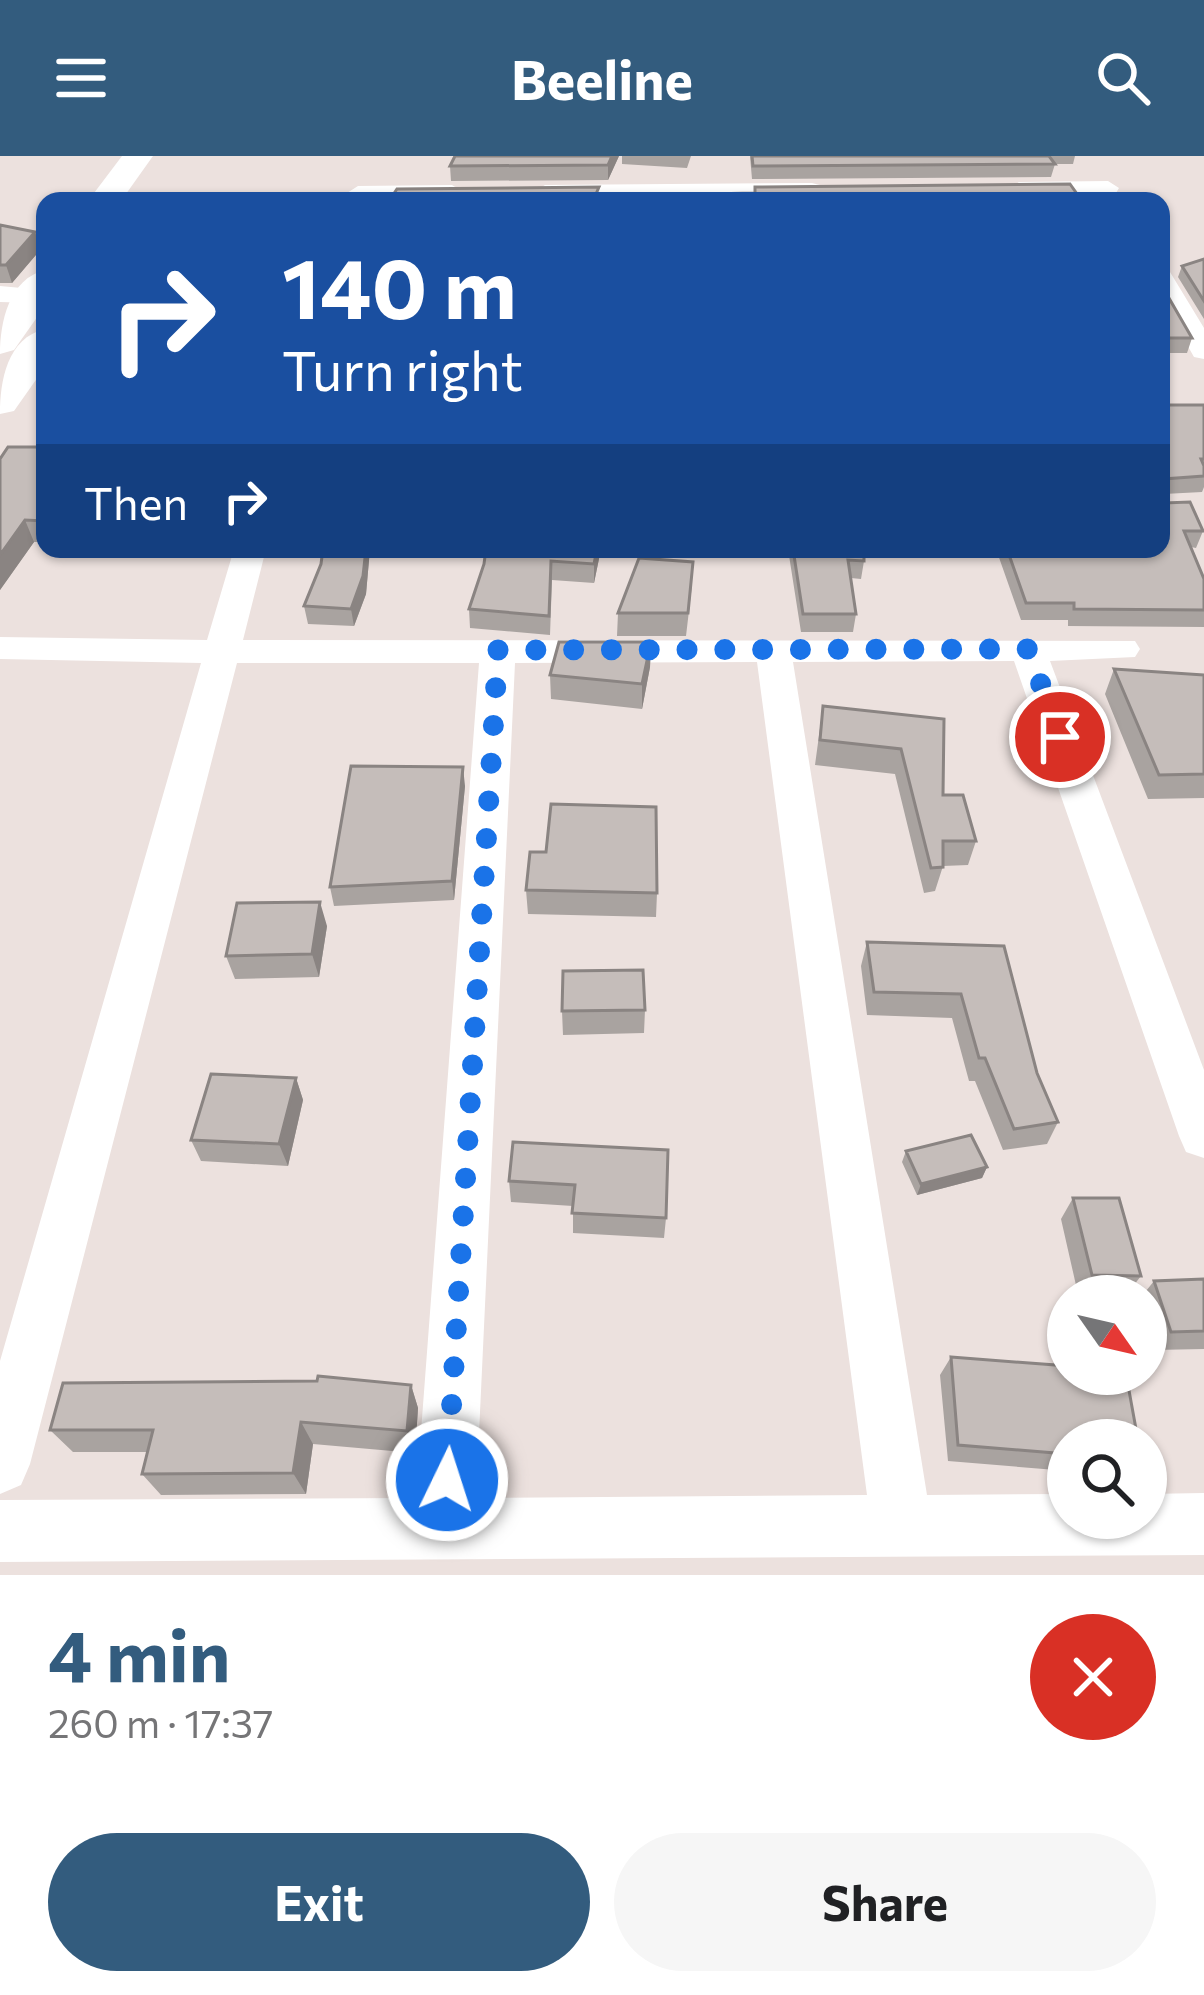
<!DOCTYPE html>
<html lang="en">
<head>
<meta charset="utf-8">
<style>
  body { margin:0; font-family:Commissioner,sans-serif; background:#f6f6f6; color:#202124; height:100vh; display:flex; flex-direction:column; font-size:45px; white-space:nowrap }
  * { box-sizing:border-box; margin:0 }
  p { font-size:39px; color:#757577 }
  .icon { flex:none; width:66px; height:66px; fill:none; stroke:currentColor; stroke-width:2; stroke-linecap:round; stroke-linejoin:round }
  .map { position:relative; height:1419px; overflow:hidden }
  .sheet { display:flex; flex-direction:column; background:#fff; flex:1 }
  .sheet>* { flex:none }
  .hud { position:absolute; left:36px; top:36px; width:1134px; height:366px; border-radius:24px; box-shadow:0 3px 9px #0004; background:#1a4fa0; color:#fff; overflow:hidden }
  .needle { width:78px; rotate:124deg }
  .controls { position:absolute; left:1047px; top:1119px; display:grid; gap:24px }
  .controls a { display:grid; place-items:center; width:120px; height:120px; border-radius:50%; background:#fff; box-shadow:0 3px 9px #0004; font-size:60px }
  .pin { position:absolute; display:grid; place-items:center; width:102px; height:102px; color:#fff; margin:-51px; border:6px solid #fff; border-radius:50%; box-shadow:0 3px 12px #0007 }
  .me { position:absolute; width:132px; margin:-66px; rotate:4deg; stroke-linejoin:round; filter:drop-shadow(0 0 9px #0008) }
  .turn { display:flex; align-items:center; gap:42px; height:252px; padding:0 48px; font-size:54px }
  .turn .icon { width:156px; height:156px; stroke-width:2.5 }
  .turn b { display:block; font-size:84px; line-height:102px }
  .then { display:flex; align-items:center; height:114px; padding:0 48px; background:#0003; gap:24px; font-size:45px }
  .round { display:grid; place-items:center; flex:none; width:126px; height:126px; border-radius:63px; background:#f6f6f6 }
  .summary { display:flex; align-items:center; justify-content:space-between; height:204px; padding:0 48px }
  h1 { font-size:72px; font-weight:700; line-height:90px; color:#335c7e }
  .cta { display:flex; gap:24px; margin-top:auto; padding:24px 48px }
  .cta a { flex:1; height:138px; border-radius:72px; background:#335c7e; color:#fff; font-size:48px; font-weight:700; line-height:138px; text-align:center }
  .cta a+a { background:#f6f6f6; color:#202124 }
  header { display:flex; justify-content:space-between; align-items:center; height:156px; padding:0 48px; background:#335c7e; color:#fff; font-size:54px; font-weight:700 }
  .map>svg:first-child { display:block }
  .lines { fill:none; stroke-linecap:round; stroke-linejoin:round }
  .minor { fill:#fff; fill-rule:evenodd }
  .secondary { fill:#fff; fill-rule:evenodd }
  .wall { fill:#a9a3a0 }
  .shaded-wall { fill:#8a8482 }
  .building { fill:#c5bdba; stroke:#8a8482; stroke-width:3 }
  .route { stroke:#1a73e8; stroke-width:21; stroke-dasharray:0 37.8 }
</style>
</head>
<body>
<header><svg class="icon" aria-label="menu" viewBox="0 0 24 24"><path d="M4 6h16M4 12h16M4 18h16"/></svg>Beeline<svg class="icon" aria-label="search" viewBox="0 0 24 24"><circle cx="10" cy="10" r="6"/><path d="M15 15l6 6"/></svg></header>
<div class="map">
<svg width="1204" height="1419" viewBox="0 0 1204 1419">
  <rect width="100%" height="100%" fill="#ece1de"/>
  <g class="lines">
    <path class="minor" d="M1108 25 1119 32 1116 37 1019 40 1008 33 1019 26Z
      M812 27 820 29V39L545 43 534 36 545 29Z
      M452 29 463 36 460 41 358 44 347 37 358 30Z
      M1161 113 1170 116 1204 172V203L1194 201 1161 143Z
      M0 130 43 134 45 142 34 147 0 146Z
      M234 393H266L243 484 1135 485 1140 493 1135 501 1050 505 1204 914V1002L1186 996 1179 980 1014 505 793 506 927 1339 1068 1338V1362H1146V1338L1204 1337V1399L0 1406V1344L416 1342 479 507H237L30 1308 21 1329 0 1338V1205L201 507 0 503V481L207 484ZM757 506 867 1339 476 1342 515 507Z"/>
    <path class="secondary" d="M122 0H153L121 45H88Z
      M45 114V150L14 194 0 198C0 166 9 123 45 114Z
      M45 173V211L14 255 0 258C0 225 7 182 45 173Z"/>
  </g>
  <path class="wall" d="M455 0H619L608 24 451 25 450 10Z
    M622 0H691L687 12 622 8Z
    M750 0H1075L1073 8H1055L1051 21 752 23Z
    M0 69 35 76 41 93 12 127H0Z
    M1204 103V163L1178 121 1182 110Z
    M1161 112 1162 130 1192 182 1187 197H1161Z
    M1161 249H1204V331L1202 336 1164 338V347L1203 375 1196 392 1191 391 1204 423V471L1068 470V464H1021L996 393H1161Z
    M45 291V386H34L0 434V303Z
    M323 393H370L366 438 354 470 308 468 304 450 321 408Z
    M601 393 594 427 552 424 550 479 470 472 469 453 484 408Z
    M788 393H864V405L861 423 851 422 856 458 853 476H801Z
    M692 429 686 480H617L618 457Z
    M651 486 650 511 642 553 551 543 550 519Z
    M1114 513 1204 519V642L1148 643 1105 538Z
    M823 550 944 563 943 639 976 685 968 709 943 710 935 735 924 737 895 618 815 609Z
    M465 630 454 744 334 750 330 731Z
    M526 734 657 737 656 761 528 758Z
    M327 770 319 821 235 823 226 800Z
    M867 786 1004 790 1037 917 1058 966 1047 988 1003 994 975 925H969L952 862 867 859 861 810Z
    M645 854 644 877 563 879 562 855Z
    M296 922 303 944 288 1010 201 1005 191 984Z
    M513 986 666 1062 664 1082 573 1077V1050L511 1046 509 1025Z
    M906 995 987 1011 982 1022 917 1039 902 1006Z
    M1073 1042 1141 1120 1126 1139 1078 1138 1061 1063Z
    M1204 1123V1193L1154 1194 1146 1168V1140H1142L1154 1125Z
    M951 1201 1068 1284V1315L948 1305 940 1219Z
    M411 1229 418 1252 415 1297 313 1288 306 1338 161 1339 142 1318 147 1296H73L50 1274Z"/>
  <path class="shaded-wall" d="M612 0H619L608 24V9Z
    M35 76 41 93 12 127 6 109Z
    M25 364 34 386 0 434V399Z
    M366 393H370L366 438 354 470 351 453Z
    M597 393H601L594 427V408Z
    M651 486 650 511 642 553V528Z
    M463 611 465 630 454 744 452 725Z
    M320 746 327 770 319 821 312 798Z
    M296 922 303 944 288 1010 279 988Z
    M987 1011 982 1022 917 1039 921 1028Z
    M411 1229 418 1252 415 1297 407 1275Z
    M301 1266 313 1288 306 1338 293 1317Z"/>
  <path class="building" d="M455 0H612L608 9 450 10Z
    M752 0H1049L1055 8 753 10Z
    M1070 28 1082 45H710L708 38 755 37V31Z
    M599 31 593 45H389L397 33Z
    M0 69 35 76 6 109H0Z
    M1204 103V145L1182 110Z
    M1161 112 1162 130 1192 182H1161Z
    M1161 249H1204V303H1201L1204 310V320L1164 323V347L1190 346 1203 375H1184L1204 423V454L1074 453V447H1026L1007 393H1161Z
    M8 291H45V365L25 364 0 399V303Z
    M323 393H366L363 420 351 453 304 450 321 408Z
    M486 393H597L594 408 551 405 549 460 469 453 484 408Z
    M793 393H864V405L848 404 856 458H803Z
    M639 402 693 406 688 457H618Z
    M559 486H651L642 528 550 519Z
    M1114 513 1204 519V618L1159 619Z
    M823 550 944 563 943 639H963L976 685H943V711L931 712 901 593 820 584Z
    M351 610 463 611 452 725 330 731Z
    M551 648 656 651 657 737 526 734 530 696H546Z
    M320 746 312 798 226 800 237 747Z
    M867 786 1004 790 1037 917 1058 966 1014 973 985 902H979L961 838 874 836Z
    M643 814 645 854 562 855 563 815Z
    M211 918 296 922 279 988 191 984Z
    M971 979 987 1011 921 1028 906 995Z
    M513 986 668 994 666 1062 572 1057 575 1029 509 1025Z
    M1073 1042H1119L1141 1120 1092 1119Z
    M1204 1123V1175L1171 1176 1154 1125Z
    M951 1201 1068 1210V1218H1126L1138 1284H1068V1298L958 1289Z
    M318 1220 411 1229 407 1275 301 1266 293 1317 142 1318 153 1274H50L63 1227 317 1225Z"/>
  <g class="lines">
    <path class="route" d="M447 1324 498 494 1028 493 1060 581"/>
  </g>
</svg>
<div class="controls">
<a><svg class="needle" viewBox="-14 -14 28 28"><path d="M0-13l5 13h-10z" fill="#e53935"/><path d="M0 13l5-13h-10z" fill="#757577"/></svg></a>
<a><svg class="icon" aria-label="search" viewBox="0 0 24 24"><circle cx="10" cy="10" r="6"/><path d="M15 15l6 6"/></svg></a>
</div>
<div class="pin" style="left:1060px;top:581px;background:#d93025"><svg class="icon" aria-label="arrive" viewBox="0 0 24 24"><path d="M6 21V4h12l-3 4 3 4H6"/></svg></div>
<svg class="me" style="left:447px;top:1324px" viewBox="-20 -20 40 40"><circle r="17" fill="#1a73e8" stroke="#fff" stroke-width="3"/><path d="M0-11L8 9 0 5-8 9z" fill="#fff"/></svg>
<div class="hud">
<div class="turn"><svg class="icon" aria-label="right" viewBox="0 0 24 24"><path d="M7 20v-9h11M14 6l5 5-5 5"/></svg><div><b>140 m</b>Turn right</div></div>
<div class="then">Then<svg class="icon" aria-label="right" viewBox="0 0 24 24"><path d="M7 20v-9h11M14 6l5 5-5 5"/></svg></div>
</div>
</div>
<section class="sheet">
<div class="summary"><div><h1>4 min</h1><p>260 m · 17:37</p></div><a class="round" style="background:#d93025;color:#fff"><svg class="icon" aria-label="close" viewBox="0 0 24 24"><path d="M6 6l12 12M18 6L6 18"/></svg></a></div>
<div class="cta"><a>Exit</a><a>Share</a></div>
</section>
</body>
</html>
